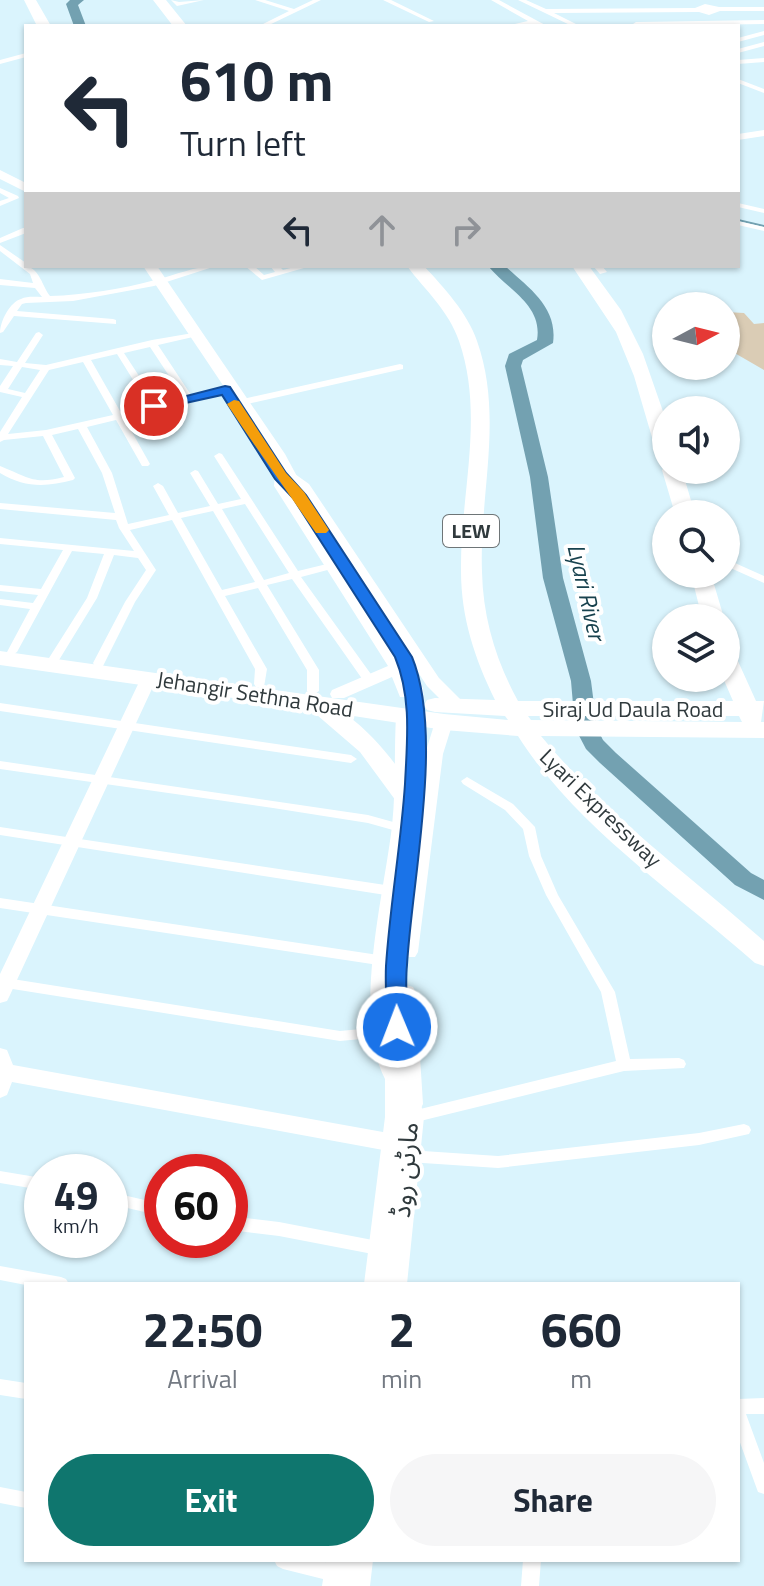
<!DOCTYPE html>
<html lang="en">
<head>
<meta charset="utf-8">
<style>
  body { margin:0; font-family:"Titillium Web","Noto Sans Arabic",sans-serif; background:#f6f6f7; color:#1f2937; height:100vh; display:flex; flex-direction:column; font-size:30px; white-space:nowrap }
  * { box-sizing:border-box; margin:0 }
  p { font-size:26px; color:#747a83 }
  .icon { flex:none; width:44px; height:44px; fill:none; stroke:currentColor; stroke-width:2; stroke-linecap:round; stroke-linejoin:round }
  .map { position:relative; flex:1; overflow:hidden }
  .side { position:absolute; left:24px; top:1282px; width:716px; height:280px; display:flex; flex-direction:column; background:#fff; border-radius:0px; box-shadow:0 2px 6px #0004 }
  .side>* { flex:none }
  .banner { position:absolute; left:24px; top:24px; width:716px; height:244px; border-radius:0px; box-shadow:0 2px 6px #0004; background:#fff; color:#1f2937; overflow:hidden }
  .needle { width:52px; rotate:83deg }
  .tools { position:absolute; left:652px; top:292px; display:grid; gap:16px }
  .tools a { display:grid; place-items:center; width:88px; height:88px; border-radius:50%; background:#fff; box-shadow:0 2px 6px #0004; font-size:40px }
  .speed { position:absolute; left:24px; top:1154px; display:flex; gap:16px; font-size:40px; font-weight:700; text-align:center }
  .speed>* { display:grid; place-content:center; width:104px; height:104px; border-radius:50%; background:#fff; box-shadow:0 2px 6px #0004; line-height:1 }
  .speed small { font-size:20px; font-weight:400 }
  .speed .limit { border:12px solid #d22; background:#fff; color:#111 }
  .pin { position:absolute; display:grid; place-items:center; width:68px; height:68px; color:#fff; margin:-34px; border:4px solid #fff; border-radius:50%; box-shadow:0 2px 8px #0007 }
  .me { position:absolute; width:88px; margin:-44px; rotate:359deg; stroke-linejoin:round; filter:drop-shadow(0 0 6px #0008) }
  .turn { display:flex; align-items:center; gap:28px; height:168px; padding:0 24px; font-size:36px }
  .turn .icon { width:104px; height:104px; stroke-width:2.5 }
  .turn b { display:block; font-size:56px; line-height:68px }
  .lanes { display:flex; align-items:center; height:76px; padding:0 24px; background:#0003; justify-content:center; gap:40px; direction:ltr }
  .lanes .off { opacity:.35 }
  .eta { display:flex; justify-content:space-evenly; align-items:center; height:136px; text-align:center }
  .eta b { font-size:48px; font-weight:700; line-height:56px }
  .cta { display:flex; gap:16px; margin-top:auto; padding:16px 24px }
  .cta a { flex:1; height:92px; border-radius:48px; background:#0f766e; color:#fff; font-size:32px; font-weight:700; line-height:92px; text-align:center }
  .cta a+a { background:#f6f6f7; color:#1f2937 }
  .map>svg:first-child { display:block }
  .green { fill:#daccb5 }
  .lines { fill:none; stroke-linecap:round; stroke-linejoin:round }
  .stream { stroke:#73a1b1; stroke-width:2 }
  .river { fill:#73a1b1; fill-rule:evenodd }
  .street { fill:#fff; fill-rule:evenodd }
  .secondary { fill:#fff; fill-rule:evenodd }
  .primary { fill:#fff; fill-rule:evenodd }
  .highway { fill:#fff; fill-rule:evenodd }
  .route { fill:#1a73e8; stroke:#114b97; stroke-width:2 }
  .slow { fill:#f59e0b }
  .labels { text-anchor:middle; stroke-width:8; stroke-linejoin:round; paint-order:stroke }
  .shield { fill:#fff; stroke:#6e7577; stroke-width:2 }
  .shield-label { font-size:20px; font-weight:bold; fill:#303a3d }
  .street-label { font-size:22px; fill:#303a3d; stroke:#fff }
  .water-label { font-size:24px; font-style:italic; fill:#18424e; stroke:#fff }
  .near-street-label { font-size:26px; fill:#303a3d; stroke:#fff }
</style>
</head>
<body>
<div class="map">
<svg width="764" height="1586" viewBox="0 0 764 1586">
  <rect width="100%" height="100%" fill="#daf4fd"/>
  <path class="green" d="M726 312 744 313 754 324 764 323V370L726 348Z"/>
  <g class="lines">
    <path class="stream" d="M738 220 764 226"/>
    <path class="river" d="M70 0H84L78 5 86 26H74L66 4Z
      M488 266H505C529 288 558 307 553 343L523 360 521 366 548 477 563 578 591 681 597 728 603 740 616 753 751 873 764 880V900L735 885 600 763 586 749 575 728 571 681 543 578 530 477 505 366 509 354 537 340C543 305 508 290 488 266Z"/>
    <path class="street" d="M171 0 179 2 204 0 177 6Z
      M255 0H265L294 9 313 0H321L267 26H259L289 11Z
      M383 0H391L434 21 429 22Z
      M491 0H499L547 26 534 24 506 26 528 21Z
      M518 0H526L546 9 695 8 705 4 719 7H764V11H720L709 15 699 12 554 13 580 26H572Z
      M764 20V24L636 26 633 24 636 22Z
      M764 31V35L738 42V38Z
      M764 42V46L738 53V49Z
      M26 53V57L0 64V60Z
      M764 58V62L738 64V60Z
      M738 79 764 89V93L738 83Z
      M0 188 18 196 19 198 0 206V201L9 198 0 193Z
      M738 203 764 209V213L738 207Z
      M738 221 764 227V231L738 225Z
      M23 228H26V233L0 243V238Z
      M0 245 26 263V266C40 269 42 286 50 296 85 295 122 289 155 280 176 275 195 266 216 266L154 286 73 301 26 303 22 304 17 311 113 319 116 320V324L14 316 3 332 0 333C0 321 10 302 21 299 27 296 35 297 42 297L35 288 0 285V279L33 283 30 274 0 251Z
      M245 266H254L264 275 275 272 270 266H279L283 270 298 266H311L262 280Z
      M593 266H602L607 272 600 274Z
      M39 332 43 335 25 363 46 365 152 340 193 333V337L158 345 191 395 225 387 230 390 225 393 123 416 150 464 148 466H142L116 420 87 427 112 473 128 524 169 515 153 486 158 483 163 486 178 513 210 506 190 473 195 470 198 471 218 504 241 499 214 456 219 453 222 454 298 571 331 563 336 566 335 568 301 577 373 677 375 680 373 683H365L292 579 267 585 319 670V691L313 695 307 691V670L258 588 225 596 267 669 264 687H256L254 684 255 669 172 520 130 530 156 570 135 602 103 666H95L93 663 125 602 146 570 138 558 114 555 97 598 59 660 55 662 49 658 87 598 104 554 72 551 17 652 12 655 8 654 7 652 30 609 0 605V599L33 603 38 595 0 591V585L41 589 63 550 0 544V538L134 551 119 528 116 520 0 509V503L115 513 102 473 78 429 52 435 75 478 73 480C46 487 25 488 0 473V466C28 477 33 485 64 477L43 436 4 440 0 442V432L22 397 0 392V386L13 366 0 365V359L17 362 36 333ZM150 347 183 397 156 402 124 353ZM117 354 148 404 120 411 91 360ZM83 362 113 415 46 430 8 434 49 370ZM22 367 40 370 25 393 8 389ZM245 504 289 573 264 580 222 509ZM213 511 255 582 222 590 181 518Z
      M400 364 403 365V369L243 405 238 402 243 399Z
      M726 559 764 576V583L726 566Z
      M0 703 351 755 357 759 351 763 0 711Z
      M0 761 368 815 404 825 406 828 400 832 368 823 273 808 0 769Z
      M467 777 513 804 535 827 541 856 558 895 615 992 630 1059 679 1058 684 1060 686 1064 684 1068 624 1071 412 1123 407 1121 405 1117 407 1113 412 1111 616 1061 601 992 546 895 529 856 523 829 505 810 463 784 461 781Z
      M0 827 392 886 396 888 398 891 396 894 392 896 0 835Z
      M0 898 385 956 390 957 392 961 390 965 385 966 0 908Z
      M0 977 340 1031 382 1027 387 1028 389 1032 387 1036 382 1037 340 1041 0 987Z
      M744 1124 749 1126 751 1130 749 1134 699 1145 498 1168 408 1162 403 1160 401 1156 403 1152 408 1150 498 1156 699 1133Z
      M0 1171 42 1178V1190L0 1183Z
      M110 1192 162 1204V1216L110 1204Z
      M230 1216 279 1222 383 1242 388 1244 391 1249 388 1254 383 1256 279 1236 230 1230Z
      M0 1266 61 1277 66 1279 69 1284 26 1285 0 1280Z
      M0 1379 26 1383V1399L0 1395Z
      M764 1398V1414H746L764 1463V1494L758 1492 738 1437V1399Z
      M0 1487 26 1492V1508L0 1503Z
      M274 1560H318L345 1568 348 1574 345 1580 339 1583 283 1569 277 1566Z
      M523 1560H541L539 1586H521Z"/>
    <path class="secondary" d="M764 130V136L738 140V134Z
      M288 469 309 484 439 678 464 703 467 707 464 711H452L427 686 299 490 288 480V486L406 668 414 693 412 697H400L392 677 344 698H332L330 694 332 690 388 666 274 486 275 473Z
      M149 673 157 678 10 995 7 1001 0 1003V974L141 678Z
      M405 710 414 716C412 753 414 790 410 827 402 904 380 983 399 1060L396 993 399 987 406 985 413 987 416 993 423 1104 420 1110 412 1113 404 1110 401 1104 400 1078 392 1082 385 1079C352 1014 384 896 392 826 396 789 394 753 396 716Z
      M444 716 453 722 443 754 418 952 415 957H401L398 952 425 754 435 722Z
      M0 1048 7 1050 13 1065 394 1134 402 1137 405 1143 402 1149 394 1152 12 1082 7 1095 0 1098Z"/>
    <path class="primary" d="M0 170 26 183V192L0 179Z
      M143 266H157L285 454 307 495 412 657 423 689 426 742 420 836 407 967 408 1080 417 1088 424 1117 407 1284H364L385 1117V967L400 836 406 742 405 689 394 657 291 495 269 454Z
      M326 1560H373L370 1586H322Z"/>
    <path class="highway" d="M24 0H36L51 26H37Z
      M153 0H166L187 26H173Z
      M407 266H424C444 288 467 312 477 341 504 417 479 494 482 572 483 618 496 661 518 701H733L723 678H726V652L734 654 737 659 756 701H764L761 722H764V738L541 736C606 815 688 874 764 941V966L755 963C675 892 576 827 518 736L444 730 347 715C376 737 397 764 416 795L412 801 404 803 396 801 360 752 310 709 0 665V651L444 714 508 720 505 716 435 712 427 710 424 705 427 700 435 698 495 700C475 659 461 618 461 571 460 494 485 416 459 341 449 311 425 290 407 266ZM528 716H739L742 722 531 720Z
      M572 266H589L621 310 643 354 666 420V457L656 451 634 376 616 332Z
      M666 466V470H682L695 514H675L662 470Z
      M691 574H711L724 618H702Z"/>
  </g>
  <path class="route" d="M225 386 230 387 286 473 306 495 412 657C444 735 412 879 407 965 405 985 407 1006 408 1027L405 1032 397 1035 390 1032 387 1027C387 1006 385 986 386 966 390 905 401 844 405 784 407 741 412 698 395 657L293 498 275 479 222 395 154 410 147 406Z"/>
  <path class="slow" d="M234 400 239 401 286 473 304 492 329 530 326 533H316C286 490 256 448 227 404Z"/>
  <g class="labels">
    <rect class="shield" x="443" y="515" width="56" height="32" rx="6"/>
    <g class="shield-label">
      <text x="471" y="538">LEW</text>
    </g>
    <g class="street-label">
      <text transform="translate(255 694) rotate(9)" y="8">Jehangir Sethna Road</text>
      <text x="633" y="717">Siraj Ud Daula Road</text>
      <text transform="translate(601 808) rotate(44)" y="8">Lyari Expressway</text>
    </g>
    <g class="water-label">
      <text transform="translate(586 592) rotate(77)" y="8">Lyari River</text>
    </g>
    <g class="near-street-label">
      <text transform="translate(405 1170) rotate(-85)" y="9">مارٹن روڈ</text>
    </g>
  </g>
</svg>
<div class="tools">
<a><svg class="needle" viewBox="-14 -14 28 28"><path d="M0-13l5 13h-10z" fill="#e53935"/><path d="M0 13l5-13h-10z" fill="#747a83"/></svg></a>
<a><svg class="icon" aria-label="sound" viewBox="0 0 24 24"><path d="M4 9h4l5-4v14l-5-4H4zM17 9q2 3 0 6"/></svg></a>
<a><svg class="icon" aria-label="search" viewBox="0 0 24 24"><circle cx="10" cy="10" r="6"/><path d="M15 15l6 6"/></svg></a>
<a><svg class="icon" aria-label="layers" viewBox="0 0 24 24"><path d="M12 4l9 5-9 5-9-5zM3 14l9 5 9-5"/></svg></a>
</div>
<div class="speed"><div>49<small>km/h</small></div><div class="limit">60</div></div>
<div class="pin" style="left:154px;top:406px;background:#d93025"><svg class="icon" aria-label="arrive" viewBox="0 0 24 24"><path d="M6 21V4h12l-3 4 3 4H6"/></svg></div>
<svg class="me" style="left:397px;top:1027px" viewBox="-20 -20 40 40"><circle r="17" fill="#1a73e8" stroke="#fff" stroke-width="3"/><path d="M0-11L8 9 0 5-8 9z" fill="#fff"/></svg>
<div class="banner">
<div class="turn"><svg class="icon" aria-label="left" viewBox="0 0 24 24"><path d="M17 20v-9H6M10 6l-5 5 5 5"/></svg><div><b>610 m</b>Turn left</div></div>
<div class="lanes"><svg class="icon" aria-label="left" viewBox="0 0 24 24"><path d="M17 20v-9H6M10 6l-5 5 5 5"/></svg><svg class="icon off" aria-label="ahead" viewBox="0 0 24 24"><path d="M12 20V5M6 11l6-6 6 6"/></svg><svg class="icon off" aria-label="right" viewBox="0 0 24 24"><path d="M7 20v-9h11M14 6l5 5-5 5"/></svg></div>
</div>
<section class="side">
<div class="eta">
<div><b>22:50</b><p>Arrival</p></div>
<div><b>2</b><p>min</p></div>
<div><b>660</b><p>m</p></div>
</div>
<div class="cta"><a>Exit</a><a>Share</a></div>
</section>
</div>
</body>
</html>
